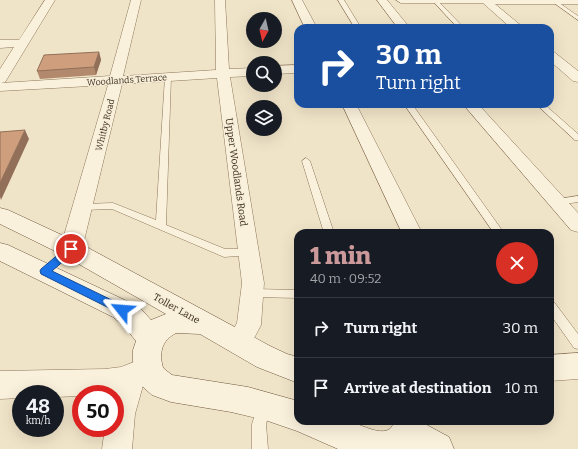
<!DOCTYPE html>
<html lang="en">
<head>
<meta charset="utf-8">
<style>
  body { margin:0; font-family:Bitter,serif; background:#242831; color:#f1f3f6; height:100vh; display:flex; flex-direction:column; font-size:15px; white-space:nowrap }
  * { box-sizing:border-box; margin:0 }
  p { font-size:13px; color:#9ea1a6 }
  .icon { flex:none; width:22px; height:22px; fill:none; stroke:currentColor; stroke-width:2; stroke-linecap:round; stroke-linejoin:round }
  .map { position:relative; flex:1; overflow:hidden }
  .details { position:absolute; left:294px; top:229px; width:260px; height:196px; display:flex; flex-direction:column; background:#171b24; border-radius:12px; box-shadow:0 4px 16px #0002 }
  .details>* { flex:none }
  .hud { position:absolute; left:294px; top:24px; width:260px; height:84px; border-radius:12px; box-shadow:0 4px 16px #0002; background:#1a4fa0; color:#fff; overflow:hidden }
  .needle { width:26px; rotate:188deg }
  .buttons { position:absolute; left:246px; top:12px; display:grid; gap:8px }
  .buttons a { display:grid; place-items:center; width:36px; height:36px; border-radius:50%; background:#171b24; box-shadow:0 4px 16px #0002; font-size:20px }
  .speed { position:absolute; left:12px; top:385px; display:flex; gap:8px; font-size:20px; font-weight:700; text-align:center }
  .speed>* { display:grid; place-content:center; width:52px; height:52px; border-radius:50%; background:#171b24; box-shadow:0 4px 16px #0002; line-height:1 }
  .speed small { font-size:10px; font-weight:400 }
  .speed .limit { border:6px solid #d22; background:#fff; color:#111 }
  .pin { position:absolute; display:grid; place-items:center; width:34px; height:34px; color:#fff; margin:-17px; border:2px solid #fff; border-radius:50%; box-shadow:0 1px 4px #0007 }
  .me { position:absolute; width:44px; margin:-22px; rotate:298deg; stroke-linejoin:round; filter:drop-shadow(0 0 3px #0008) }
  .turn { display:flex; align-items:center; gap:14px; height:84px; padding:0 16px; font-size:18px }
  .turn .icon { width:52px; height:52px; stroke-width:2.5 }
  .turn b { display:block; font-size:28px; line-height:34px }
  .round { display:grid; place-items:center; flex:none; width:42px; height:42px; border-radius:21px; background:#242831 }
  .overview { display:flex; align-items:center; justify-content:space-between; height:68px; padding:0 16px }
  h1 { font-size:24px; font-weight:800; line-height:30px; color:#cc999b }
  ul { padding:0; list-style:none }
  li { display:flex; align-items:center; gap:12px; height:60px; padding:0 16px; border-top:1px solid #363941 }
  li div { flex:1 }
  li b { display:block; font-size:15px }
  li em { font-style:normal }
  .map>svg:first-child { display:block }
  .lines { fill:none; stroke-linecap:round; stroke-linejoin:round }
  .service-casing { stroke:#8d765c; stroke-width:1 }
  .minor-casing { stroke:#8d765c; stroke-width:1 }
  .tertiary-casing { stroke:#8d765c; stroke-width:1 }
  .secondary-casing { stroke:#6f573f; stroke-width:1 }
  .service { fill:#faf1dc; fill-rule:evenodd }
  .minor { fill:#faf1dc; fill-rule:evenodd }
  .tertiary { fill:#faf1dc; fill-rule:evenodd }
  .secondary { fill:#faf1dc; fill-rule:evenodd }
  .wall { fill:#b2896c }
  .shaded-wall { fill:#916f58 }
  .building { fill:#cf9f7d; stroke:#916f58 }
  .route { fill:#1a73e8; stroke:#114b97 }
  .labels { text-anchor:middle; stroke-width:3; stroke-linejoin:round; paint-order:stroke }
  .far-street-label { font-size:9px; fill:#3d2e20; stroke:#f7eed8 }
  .street-label { font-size:10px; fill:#3d2e20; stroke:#f7eed8 }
</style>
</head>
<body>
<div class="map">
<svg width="578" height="449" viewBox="0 0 578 449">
  <rect width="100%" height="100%" fill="#f0e4c8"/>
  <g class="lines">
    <g class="service-casing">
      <path id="service" d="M338 0H344L361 28H355Z
        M432 0H437L464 28H458Z
        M550 0H555L578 16V20Z
        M168 75 171 77 166 225 225 249H252L253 252 252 255 224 257 112 209 83 210 78 207 83 204 113 203 156 220 165 77Z
        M404 104H412L504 233H494Z
        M536 104H544L578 134V140H575Z
        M306 158 310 161 334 233H324L302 161Z
        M578 196V202L558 205 553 202 558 199Z
        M252 289 298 290V298L252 297 248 296 246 293 248 290Z
        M550 300 554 302 578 334V349L574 348 550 314Z
        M264 400 269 402 271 407 266 424 268 449H252V424L259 402Z"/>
    </g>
    <g class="minor-casing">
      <path id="minor" d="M45 0H55L7 79 5 82 1 83 110 76 131 0H141L123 76 216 70 215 0H225L229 69 253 68V76L230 77 264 283 261 325 248 350 239 353 230 350 226 342 237 323 242 283 217 78 122 84 82 249 78 254 71 256 64 254 60 249 108 85 0 91V69L14 47 0 48V40H19Z
        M292 0H302L317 28H305Z
        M377 0H387L410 28H398Z
        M396 0H578V4H495L524 28H511L483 3H401Z
        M550 51 554 52 578 71V82L573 81 550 61Z
        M298 65V73L275 74V66Z
        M342 104H356L422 233H402Z
        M463 104H478L578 213V232L571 230Z
        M133 363 142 367 146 375 135 414 132 449H102L105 428H115V394H113L124 367Z"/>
    </g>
    <g class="tertiary-casing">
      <path id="tertiary" d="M578 353V379L550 381V355Z
        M149 356 159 360 164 369 159 378 121 393 81 394V396L55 397V394H21V398L0 399V371L105 369 121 367Z"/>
    </g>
    <g class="secondary-casing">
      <path id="secondary" d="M0 208 8 210 79 243 270 346 287 354 298 357V383L257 367 200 334 176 333C161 341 159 353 163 368L172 375 248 387 298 401V421C312 421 335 418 348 421 359 423 390 443 394 421H426L425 424 449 437 454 449H338L297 431 265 420 231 412 171 402 152 395 142 386 136 373 133 361V350L136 341 124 326 113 317 0 261V243L8 245 131 303 142 310 151 320 166 314 63 255 0 224Z"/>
    </g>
    <use href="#service" class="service"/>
    <use href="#minor" class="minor"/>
    <use href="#tertiary" class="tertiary"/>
    <use href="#secondary" class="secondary"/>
  </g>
  <path class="wall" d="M99 52 101 60 96 75 40 79 37 71Z"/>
  <path class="shaded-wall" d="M99 52 101 60 96 75 94 67Z
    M25 130 29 139 1 200 0 197V183Z"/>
  <path class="building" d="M99 52 94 67 37 71 44 55Z
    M25 130 0 183V132Z"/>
  <path class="route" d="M71 246 74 247 75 249 74 252 52 271 126 307 128 310 126 313 122 314 119 313 41 274 40 271 41 269 67 247Z"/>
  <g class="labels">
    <g class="far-street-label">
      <text transform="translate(127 80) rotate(-4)" y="3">Woodlands Terrace</text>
      <text transform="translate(105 125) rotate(-76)" y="3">Whitby Road</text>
    </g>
    <g class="street-label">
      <text transform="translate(237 172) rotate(82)" y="4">Upper Woodlands Road</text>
      <text transform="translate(177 308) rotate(29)" y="4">Toller Lane</text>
    </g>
  </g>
</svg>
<div class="buttons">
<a><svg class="needle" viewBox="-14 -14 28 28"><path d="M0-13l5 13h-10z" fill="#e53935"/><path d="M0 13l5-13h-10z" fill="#9ea1a6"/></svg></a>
<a><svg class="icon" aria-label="search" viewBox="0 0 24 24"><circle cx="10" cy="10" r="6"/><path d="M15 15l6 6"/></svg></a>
<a><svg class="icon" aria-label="layers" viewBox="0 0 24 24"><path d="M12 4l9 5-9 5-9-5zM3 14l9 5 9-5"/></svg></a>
</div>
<div class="speed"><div>48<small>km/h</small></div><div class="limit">50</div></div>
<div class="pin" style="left:71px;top:249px;background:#d93025"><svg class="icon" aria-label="arrive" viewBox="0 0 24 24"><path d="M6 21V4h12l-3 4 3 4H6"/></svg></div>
<svg class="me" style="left:122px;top:310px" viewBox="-20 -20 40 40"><path d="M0-17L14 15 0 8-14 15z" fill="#1a73e8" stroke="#fff" stroke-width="4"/></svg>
<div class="hud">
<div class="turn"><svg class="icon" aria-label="right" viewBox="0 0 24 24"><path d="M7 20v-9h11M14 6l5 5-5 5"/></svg><div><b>30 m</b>Turn right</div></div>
</div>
<section class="details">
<div class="overview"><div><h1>1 min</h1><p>40 m · 09:52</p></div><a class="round" style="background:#d93025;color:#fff"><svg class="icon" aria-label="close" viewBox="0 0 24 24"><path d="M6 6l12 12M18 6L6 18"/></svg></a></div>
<ul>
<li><svg class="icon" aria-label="right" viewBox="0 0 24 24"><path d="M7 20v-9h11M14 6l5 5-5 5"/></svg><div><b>Turn right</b></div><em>30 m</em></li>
<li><svg class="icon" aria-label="arrive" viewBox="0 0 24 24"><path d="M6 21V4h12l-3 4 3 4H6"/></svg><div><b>Arrive at destination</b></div><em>10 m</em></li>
</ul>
</section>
</div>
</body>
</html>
